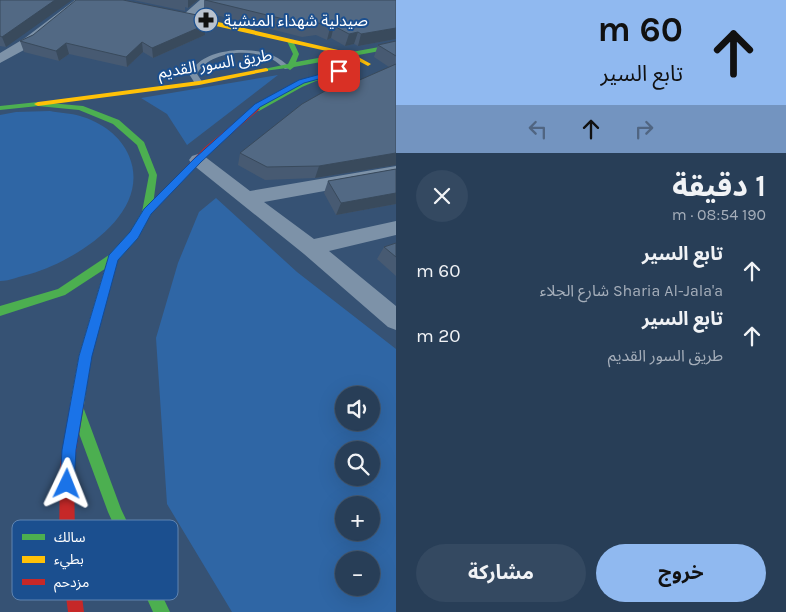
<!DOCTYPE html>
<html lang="ar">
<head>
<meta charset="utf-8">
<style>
  body { margin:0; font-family:Karla,"Noto Sans Arabic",sans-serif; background:#344961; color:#f1f3f6; direction:rtl; height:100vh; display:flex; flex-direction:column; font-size:19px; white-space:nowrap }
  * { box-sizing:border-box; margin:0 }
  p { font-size:16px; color:#a5aeba }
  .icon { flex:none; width:28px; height:28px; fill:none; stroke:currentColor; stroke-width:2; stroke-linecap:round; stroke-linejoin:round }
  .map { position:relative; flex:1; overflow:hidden; direction:ltr }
  .sheet { display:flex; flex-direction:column; background:#283e57; width:390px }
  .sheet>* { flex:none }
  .guide { background:#90b9f0; color:#111; overflow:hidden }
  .controls { position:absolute; left:335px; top:386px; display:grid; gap:10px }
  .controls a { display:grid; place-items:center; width:45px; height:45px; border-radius:50%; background:#283e57; box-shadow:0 5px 20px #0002,0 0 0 1px #44576d; font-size:25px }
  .pin { position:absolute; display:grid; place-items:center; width:42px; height:42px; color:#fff; margin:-21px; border-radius:10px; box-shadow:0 2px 8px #0006 }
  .me { position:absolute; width:55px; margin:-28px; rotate:2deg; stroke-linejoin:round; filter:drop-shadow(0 0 4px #0008) }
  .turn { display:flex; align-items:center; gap:18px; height:105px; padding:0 20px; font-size:22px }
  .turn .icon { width:65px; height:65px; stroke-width:2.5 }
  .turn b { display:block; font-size:35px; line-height:42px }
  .lanes { display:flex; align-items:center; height:48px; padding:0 20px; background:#0003; justify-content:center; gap:25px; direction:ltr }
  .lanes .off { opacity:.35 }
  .round { display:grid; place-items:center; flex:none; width:52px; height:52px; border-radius:26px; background:#344961 }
  .summary { display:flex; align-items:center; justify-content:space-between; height:85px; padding:0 20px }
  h1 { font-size:30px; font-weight:700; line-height:38px }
  .action { display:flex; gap:10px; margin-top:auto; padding:10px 20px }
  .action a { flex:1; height:58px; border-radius:30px; background:#90b9f0; color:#111; font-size:20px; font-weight:700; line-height:58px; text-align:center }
  .action a+a { background:#344961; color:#f1f3f6 }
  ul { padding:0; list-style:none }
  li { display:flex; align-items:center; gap:15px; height:65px; padding:0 20px }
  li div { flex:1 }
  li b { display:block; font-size:19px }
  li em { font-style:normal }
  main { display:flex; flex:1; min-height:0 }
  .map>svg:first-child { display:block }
  .green { fill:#2f66a5; fill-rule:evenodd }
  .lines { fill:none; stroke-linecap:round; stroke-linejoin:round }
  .lane { fill:#7d92a8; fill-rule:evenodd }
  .street { fill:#7d92a8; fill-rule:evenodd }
  .fast { fill:#4caf50; fill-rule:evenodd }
  .slow { fill:#ffc107; fill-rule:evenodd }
  .jam { fill:#c62828; fill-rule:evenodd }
  .wall { fill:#475a72 }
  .shaded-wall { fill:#394a5c }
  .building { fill:#526984; stroke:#394a5c }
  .route { fill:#1a73e8; stroke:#114b97 }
  .labels { text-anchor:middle; stroke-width:4; stroke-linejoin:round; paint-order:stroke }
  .far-poi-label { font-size:16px; fill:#fff; stroke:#1b4f8f; text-anchor:start }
  .far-street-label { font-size:16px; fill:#fff; stroke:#1b4f8f }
  .key { fill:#1b4f8f; stroke:#5f84b1; stroke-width:1 }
  .key-label { font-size:14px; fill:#fff }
</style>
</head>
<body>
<main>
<section class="sheet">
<div class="guide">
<div class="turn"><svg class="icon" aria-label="ahead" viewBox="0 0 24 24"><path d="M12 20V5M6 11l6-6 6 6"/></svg><div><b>60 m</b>تابع السير</div></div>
<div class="lanes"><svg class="icon off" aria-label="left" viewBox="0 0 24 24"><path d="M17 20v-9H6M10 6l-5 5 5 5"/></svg><svg class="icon" aria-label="ahead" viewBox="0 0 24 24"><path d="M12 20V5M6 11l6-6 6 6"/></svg><svg class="icon off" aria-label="right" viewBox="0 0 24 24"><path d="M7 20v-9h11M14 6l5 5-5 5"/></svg></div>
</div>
<div class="summary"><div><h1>1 دقيقة</h1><p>190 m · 08:54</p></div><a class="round"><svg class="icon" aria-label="close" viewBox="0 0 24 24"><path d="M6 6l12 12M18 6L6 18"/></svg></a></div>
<ul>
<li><svg class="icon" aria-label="ahead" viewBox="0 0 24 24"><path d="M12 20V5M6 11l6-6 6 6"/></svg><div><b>تابع السير</b><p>Sharia Al-Jala'a شارع الجلاء</p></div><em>60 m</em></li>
<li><svg class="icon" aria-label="ahead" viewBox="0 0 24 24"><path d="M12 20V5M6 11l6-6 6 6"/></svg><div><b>تابع السير</b><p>طريق السور القديم</p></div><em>20 m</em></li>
</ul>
<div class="action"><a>خروج</a><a>مشاركة</a></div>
</section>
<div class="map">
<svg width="396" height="612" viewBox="0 0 396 612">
  <rect width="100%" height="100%" fill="#365274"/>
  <path class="green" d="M278 75 187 145 167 114 141 98Z
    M50 111C60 113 71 113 80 116 101 122 121 136 129 156 153 213 75 261 30 274 20 276 10 281 0 281V115L16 112Z
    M216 198 297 272 396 349V612H232L167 504 156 338 178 263 199 212ZM344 395H371V422H344ZM344 450H371V478H344ZM344 505H371V532H344ZM344 560H371V588H344Z"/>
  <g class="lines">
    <path class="lane" d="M237 50C258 50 276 52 290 68L285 69C280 65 275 60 269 58 247 48 209 52 197 74L203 83 196 85 189 74C200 56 217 52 237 50Z"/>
    <path class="street" d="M75 0H88L35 44 0 63V53L25 38Z
      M200 0H213L192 20H184L182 17 184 14Z
      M198 154 204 156 250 191 396 166V178L264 202 314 239 396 221V235L329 251 396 306V330L388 327 304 254 192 164 189 160 192 156Z"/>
    <path class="fast" d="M290 39 293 41 299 54 296 62 396 44V48L294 67 290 70 287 68 264 71V69L288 64 293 54 287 41Z
      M323 73 330 75 302 87 259 111 252 109 296 83Z
      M38 102 83 106 119 120 144 142 157 175 152 212 138 238 117 261 65 295 0 316V306L58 289 109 255 130 232 142 212 149 175 137 145 113 124 79 110 38 106 0 110V106Z
      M77 403 82 404 121 509 170 612H153L108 512 70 409 72 404Z"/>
    <path class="slow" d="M100 0H112L188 15 351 53 371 64 368 66 349 56Z
      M266 68 268 69V71L199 85 38 106 34 104 38 102 199 81Z
      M113 254 118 258 91 356 84 405 82 410 77 411 72 410 70 405 79 356 108 258Z"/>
    <path class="jam" d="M253 107 260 109 210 152 150 214H144V210L204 148Z
      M77 399 82 400 84 405 74 465 75 542 84 612H68L59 542 60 465 70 405 72 400Z"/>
  </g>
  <path class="wall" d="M0 0 6 47 0 46Z
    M133 0H198L188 8 185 7V11Z
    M204 0H396V39L358 46 354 44 345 46 331 38 327 40 316 35 302 37 204 12Z
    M205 25V35L153 58 143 52 127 67 69 54 59 61 24 52 20 41 33 35Z
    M396 41V165L315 178 265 180 238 165 240 153 355 82 389 67 374 57 378 45Z
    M396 169V204L336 215 324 193 328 181Z
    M396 243V276L377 259 384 247Z"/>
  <path class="shaded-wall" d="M55 0H72L6 47 2 37Z
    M188 0H198L188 8Z
    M205 25V35L153 58 152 48Z
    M334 26 331 38 327 40 330 28Z
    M396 28V39L358 46 361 34Z
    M358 32 354 44 345 46 349 34Z
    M142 42 143 52 127 67 126 57Z
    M66 43 69 54 59 61 56 51Z
    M396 153V165L315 178 319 166Z
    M396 193V204L336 215 341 203Z"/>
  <path class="building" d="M0 0H55L2 37 0 36Z
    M76 0H123L197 15 205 25 152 48 142 42 126 57 66 43 56 51 20 41 33 35Z
    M205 0H396V28L361 34 358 32 349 34 334 26 330 28 319 23 304 24Z
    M396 41V56L378 45Z
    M396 64V153L319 166 267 167 240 153 302 104 348 78 355 82Z
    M396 169V193L341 203 328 181Z
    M396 243V257L384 247Z"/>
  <path class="route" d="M339 69 341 73 304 83 260 107 201 162 151 214 138 238 118 260 92 356 76 450 74 484 72 489 67 491 62 489 60 484 62 450 79 356 109 255 130 232 144 209 195 158 255 104 299 80Z"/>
  <defs>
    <g id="pharmacy-disc" transform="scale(1.25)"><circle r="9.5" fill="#b9c2ce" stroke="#1b4f8f"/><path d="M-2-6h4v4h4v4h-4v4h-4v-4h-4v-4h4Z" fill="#111"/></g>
  </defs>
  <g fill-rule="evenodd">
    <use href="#pharmacy-disc" x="206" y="20"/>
  </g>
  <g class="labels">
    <g class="far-poi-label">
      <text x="224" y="26">صيدلية شهداء المنشية</text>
    </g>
    <g class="far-street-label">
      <text transform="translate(215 63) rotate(-9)" y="6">طريق السور القديم</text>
    </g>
  </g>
  <rect x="12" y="520" width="166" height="80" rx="8" class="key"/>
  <rect x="22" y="534" width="23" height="6" fill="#4caf50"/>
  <rect x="22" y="556" width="23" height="7" fill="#ffc107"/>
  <rect x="22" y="579" width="23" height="6" fill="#c62828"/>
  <g class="key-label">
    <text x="54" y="542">سالك</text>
    <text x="54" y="564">بطيء</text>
    <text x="54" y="587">مزدحم</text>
  </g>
</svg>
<div class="controls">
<a><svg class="icon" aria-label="sound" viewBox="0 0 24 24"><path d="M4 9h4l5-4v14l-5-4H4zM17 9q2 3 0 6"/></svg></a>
<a><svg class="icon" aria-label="search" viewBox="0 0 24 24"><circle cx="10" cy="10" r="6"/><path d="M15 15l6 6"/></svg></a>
<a>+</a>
<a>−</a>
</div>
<div class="pin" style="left:339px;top:71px;background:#d93025"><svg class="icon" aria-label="arrive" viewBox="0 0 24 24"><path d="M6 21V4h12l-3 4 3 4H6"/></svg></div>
<svg class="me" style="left:67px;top:484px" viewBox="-20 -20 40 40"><path d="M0-17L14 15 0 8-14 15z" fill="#1a73e8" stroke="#fff" stroke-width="4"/></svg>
</div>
</main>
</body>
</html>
